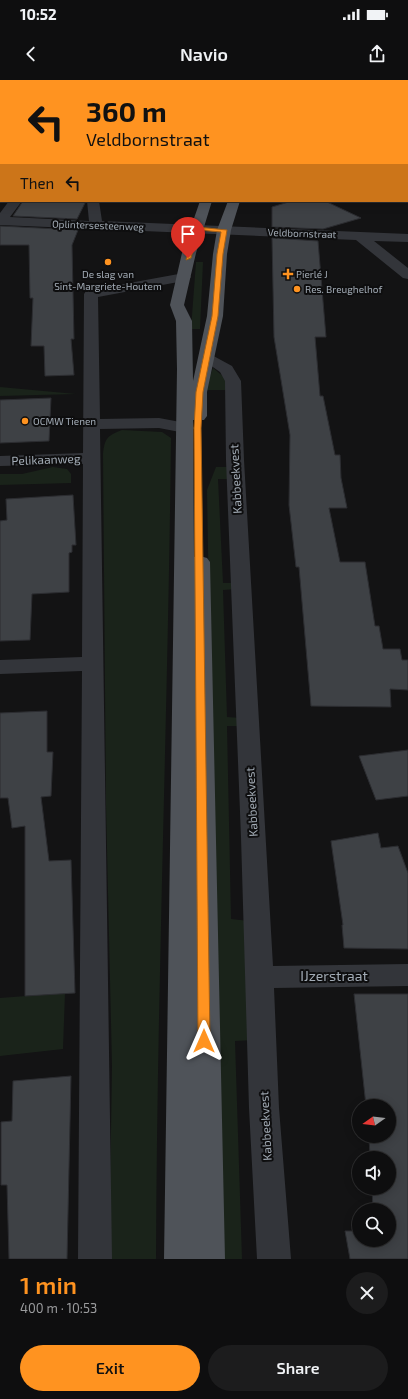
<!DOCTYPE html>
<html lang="en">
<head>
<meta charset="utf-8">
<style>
  body { margin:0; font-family:"Exo 2",sans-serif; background:#1c1c1d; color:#f1f3f6; height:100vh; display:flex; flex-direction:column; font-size:15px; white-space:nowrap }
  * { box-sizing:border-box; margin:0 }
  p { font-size:13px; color:#9b9c9e }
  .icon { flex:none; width:22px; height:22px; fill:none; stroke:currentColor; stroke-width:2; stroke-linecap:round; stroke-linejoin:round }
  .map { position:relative; height:1179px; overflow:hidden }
  .side { display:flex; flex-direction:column; background:#0e0e0f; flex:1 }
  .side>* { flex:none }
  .banner { position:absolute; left:0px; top:0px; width:408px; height:122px; box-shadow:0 2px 10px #0003,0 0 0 1px #2e2e2f; background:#ff9320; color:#111; overflow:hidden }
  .needle { width:26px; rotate:256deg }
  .buttons { position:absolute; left:352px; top:1019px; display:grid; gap:8px }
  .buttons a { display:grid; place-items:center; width:44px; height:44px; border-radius:50%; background:#0e0e0f; box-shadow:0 2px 10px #0003,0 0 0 1px #2e2e2f; font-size:20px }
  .pin { position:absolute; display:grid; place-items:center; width:34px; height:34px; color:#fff; margin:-41px -17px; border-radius:50% 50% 50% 0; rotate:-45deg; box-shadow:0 0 4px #0007 }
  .pin .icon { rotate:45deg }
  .me { position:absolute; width:44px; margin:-22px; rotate:0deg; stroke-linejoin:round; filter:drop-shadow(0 0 3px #0008) }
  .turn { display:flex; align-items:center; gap:14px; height:84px; padding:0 20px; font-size:18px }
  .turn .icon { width:52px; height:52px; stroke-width:2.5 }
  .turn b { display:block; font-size:28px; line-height:34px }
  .then { display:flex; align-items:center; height:38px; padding:0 20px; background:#0003; gap:8px; font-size:15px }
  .round { display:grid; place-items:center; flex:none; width:42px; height:42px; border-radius:21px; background:#1c1c1d }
  .head { display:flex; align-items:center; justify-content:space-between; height:68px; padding:0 20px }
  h1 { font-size:24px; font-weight:600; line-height:30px; color:#ff9320 }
  .button { display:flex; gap:8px; margin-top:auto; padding:8px 20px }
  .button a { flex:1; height:46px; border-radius:24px; background:#ff9320; color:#111; font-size:16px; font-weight:600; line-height:46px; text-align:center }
  .button a+a { background:#1c1c1d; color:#f1f3f6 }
  .status { display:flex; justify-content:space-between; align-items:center; height:28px; padding:0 20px; background:#0e0e0f; direction:ltr }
  .status svg { height:11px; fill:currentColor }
  header { display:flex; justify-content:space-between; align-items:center; height:52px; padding:0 20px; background:#0e0e0f; font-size:18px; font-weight:600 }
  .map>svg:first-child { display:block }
  .green { fill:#1a231a }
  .building { fill:#3e4145; stroke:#2c2d31 }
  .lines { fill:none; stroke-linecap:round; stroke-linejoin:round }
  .minor { fill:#33353a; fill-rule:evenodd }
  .major { fill:#4f5359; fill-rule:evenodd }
  .route { fill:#ff9320; stroke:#a66015 }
  .poi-dot { fill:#ff9320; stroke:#0e0e0f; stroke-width:1.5 }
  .labels { text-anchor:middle; stroke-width:4; stroke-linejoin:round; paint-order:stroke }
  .far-street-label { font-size:10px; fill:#a3acb6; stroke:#0e0e0f }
  .far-poi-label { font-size:10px; fill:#a3acb6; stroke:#0e0e0f; text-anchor:start }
  .street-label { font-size:12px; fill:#a3acb6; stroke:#0e0e0f }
  .near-street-label { font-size:14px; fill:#a3acb6; stroke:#0e0e0f }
</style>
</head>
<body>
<div class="status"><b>10:52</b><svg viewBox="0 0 49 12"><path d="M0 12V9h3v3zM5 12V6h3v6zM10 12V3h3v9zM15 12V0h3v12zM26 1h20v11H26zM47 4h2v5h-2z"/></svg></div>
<header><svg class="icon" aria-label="back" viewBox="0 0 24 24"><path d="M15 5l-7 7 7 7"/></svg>Navio<svg class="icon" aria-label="share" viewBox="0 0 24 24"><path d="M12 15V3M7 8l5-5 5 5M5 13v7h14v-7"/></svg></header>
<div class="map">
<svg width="408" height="1179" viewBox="0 0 408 1179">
  <rect width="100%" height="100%" fill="#131314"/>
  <path class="green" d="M196 182H203L200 249H191Z
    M213 288 225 298 227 310H205Z
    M0 307 76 314 0 316Z
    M122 350 162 352 171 358C168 632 157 905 156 1179H109L112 986 106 725 103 374C105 358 107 356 122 350Z
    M53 387 67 389 71 394V403L0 405V394H22Z
    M216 387H230V399H218L223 503H236V509L223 510 227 637 241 638V646H227L231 839 249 841 254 960 235 961 242 1179H220L207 410Z
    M65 913 63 969 0 976V918Z"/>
  <path class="building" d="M23 121H86L77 139 13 136Z
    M292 121H325L361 138 323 149 272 147V127Z
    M0 146 78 150 72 165 74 259H71L74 295 45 296 44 266H31L33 218H30L29 165H0Z
    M272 158 318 161 326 257H315L320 316H323L335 375H340L341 398 347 428H329L340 482H365L375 546H379L383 569H400L402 580H408V610L390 609 391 627 311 626 299 487H296L289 425 290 355 274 257Z
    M51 318 49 361 0 363V320Z
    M73 415 76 465H72V472L69 473V512L32 514 30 560 0 561V441L7 440 6 419Z
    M47 631V672H53L51 716 41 717 49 781 71 780 75 913 25 916V746L12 748 8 718H0V633Z
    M408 670V716L376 720 359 676Z
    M378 753 381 768 398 766 408 793V869L344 868 342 845H343L331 761Z
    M354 914H408V1179H350L345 1151H359V1160H389V1130H373L372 1108H389V1078H370L369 1056H389V1026H366Z
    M71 996 67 1179H9L7 1105H1V1042L12 1041 13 1001Z"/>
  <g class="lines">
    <path class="minor" d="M117 0H128L117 1Z
      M290 0H301L290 1Z
      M351 0H364V1H351Z
      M0 43H1V50H0Z
      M9 121H22L10 137 89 141 87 121H99L102 141 408 154V162L374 161 408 188V199L403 198 356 160 0 145V133Z
      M184 193 189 194 191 197 189 200 98 217 100 339 159 338 191 344 194 348 191 352 185 353 159 348 100 349 112 1179H78L82 591 0 594V580L82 577 83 384 0 386V376L83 373 84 214 86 211 91 210Z
      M208 273 232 286 241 301 244 380 273 886 408 884V906L274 908 279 1028 291 1179H257L249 1028 241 757 226 380 225 301 220 292 200 278 202 275Z"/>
    <path class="major" d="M271 0H282L271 1Z
      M200 121H212L196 173 184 225 192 241 193 301 207 236 213 174 217 150 228 121H240L231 150 227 174 223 236 207 312V336L204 340H193L194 477 200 476 207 478 210 482 225 1179H164L177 289 176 241 170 225 182 173Z"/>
  </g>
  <path class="route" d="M197 147 227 150 223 174 218 236 203 312 201 348 210 961 208 965 204 966 200 965 198 961 194 348 196 312 212 236 217 174 221 152 199 150 191 178 186 180 194 148Z"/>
  <g class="poi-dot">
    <circle cx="108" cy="182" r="4"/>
    <path d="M286 188h4v4h4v4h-4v4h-4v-4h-4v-4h4z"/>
    <circle cx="297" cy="209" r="4"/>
    <circle cx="25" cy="341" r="4"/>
  </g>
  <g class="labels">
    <g class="far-street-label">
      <text transform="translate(98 145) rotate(2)" y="4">Oplintersesteenweg</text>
      <text transform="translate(302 153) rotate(2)" y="4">Veldbornstraat</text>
    </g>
    <g class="far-poi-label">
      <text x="108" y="198" text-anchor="middle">De slag van<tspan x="108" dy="12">Sint-Margriete-Houtem</tspan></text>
      <text x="296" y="198">Pierlé J</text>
      <text x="305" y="213">Res. Breughelhof</text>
      <text x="33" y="345">OCMW Tienen</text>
    </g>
    <g class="street-label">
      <text transform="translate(46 380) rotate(-2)" y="4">Pelikaanweg</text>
      <text transform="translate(236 399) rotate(-93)" y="4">Kabbeekvest</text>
      <text transform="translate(252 722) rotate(-93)" y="4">Kabbeekvest</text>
      <text transform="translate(266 1046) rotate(-93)" y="4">Kabbeekvest</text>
    </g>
    <g class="near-street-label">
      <text x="334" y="901">IJzerstraat</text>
    </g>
  </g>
</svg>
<div class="buttons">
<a><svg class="needle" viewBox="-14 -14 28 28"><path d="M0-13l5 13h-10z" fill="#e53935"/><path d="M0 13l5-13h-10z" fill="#9b9c9e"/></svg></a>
<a><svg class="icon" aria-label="sound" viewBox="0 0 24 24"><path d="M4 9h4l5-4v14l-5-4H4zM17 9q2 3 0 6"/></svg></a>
<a><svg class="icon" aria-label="search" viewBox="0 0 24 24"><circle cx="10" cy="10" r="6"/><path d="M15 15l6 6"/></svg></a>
</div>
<div class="pin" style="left:188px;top:178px;background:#d93025"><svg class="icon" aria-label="arrive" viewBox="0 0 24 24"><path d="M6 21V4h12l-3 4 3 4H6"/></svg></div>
<svg class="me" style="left:204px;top:961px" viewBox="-20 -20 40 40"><path d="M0-17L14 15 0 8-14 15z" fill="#ff9320" stroke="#fff" stroke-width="4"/></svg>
<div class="banner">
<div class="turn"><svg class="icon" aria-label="left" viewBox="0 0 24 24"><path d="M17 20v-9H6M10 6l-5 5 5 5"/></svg><div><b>360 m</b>Veldbornstraat</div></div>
<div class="then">Then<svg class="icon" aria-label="left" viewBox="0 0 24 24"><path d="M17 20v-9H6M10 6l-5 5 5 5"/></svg></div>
</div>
</div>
<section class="side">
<div class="head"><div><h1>1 min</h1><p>400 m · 10:53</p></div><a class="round"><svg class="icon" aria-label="close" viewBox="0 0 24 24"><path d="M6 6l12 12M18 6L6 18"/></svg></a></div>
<div class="button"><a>Exit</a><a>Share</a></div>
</section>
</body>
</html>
